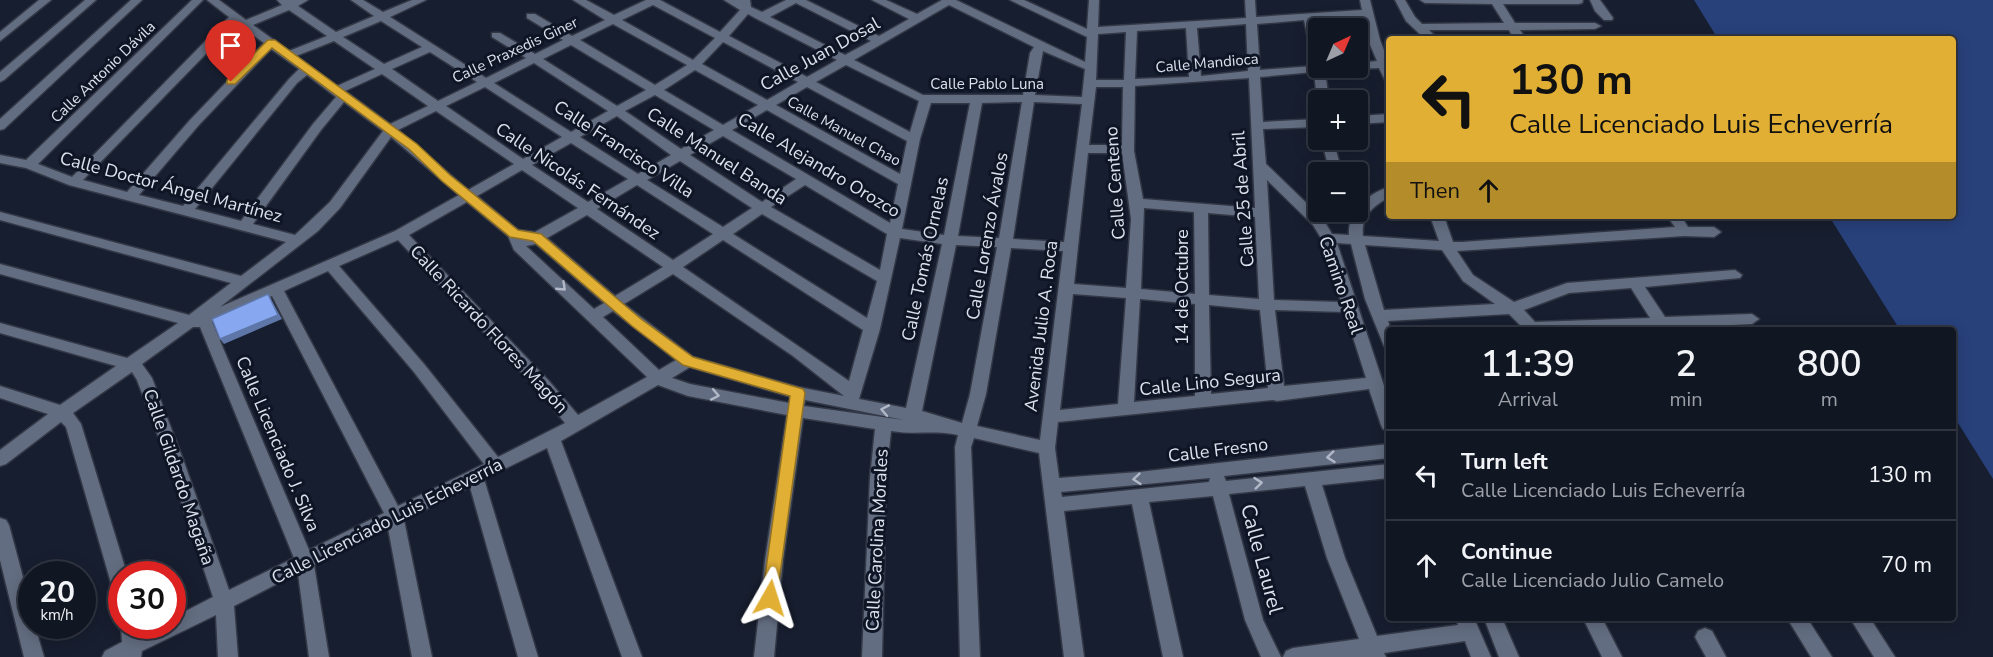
<!DOCTYPE html>
<html lang="en">
<head>
<meta charset="utf-8">
<style>
  body { margin:0; font-family:"Nunito Sans",sans-serif; background:#1a1f2b; color:#f1f3f6; height:100vh; display:flex; flex-direction:column; font-size:22px; white-space:nowrap }
  * { box-sizing:border-box; margin:0 }
  p { font-size:20px; color:#9c9fa6 }
  .icon { flex:none; width:33px; height:33px; fill:none; stroke:currentColor; stroke-width:2; stroke-linecap:round; stroke-linejoin:round }
  .map { position:relative; flex:1; overflow:hidden }
  .panel { position:absolute; left:1386px; top:327px; width:570px; height:294px; display:flex; flex-direction:column; background:#111623; border-radius:6px; box-shadow:0 3px 15px #0003,0 0 0 2px #303541 }
  .panel>* { flex:none }
  .top-card { position:absolute; left:1386px; top:36px; width:570px; height:183px; border-radius:6px; box-shadow:0 3px 15px #0003,0 0 0 2px #303541; background:#e1af34; color:#111; overflow:hidden }
  .needle { width:39px; rotate:44deg }
  .fabs { position:absolute; left:1308px; top:18px; display:grid; gap:12px }
  .fabs a { display:grid; place-items:center; width:60px; height:60px; border-radius:6px; background:#111623; box-shadow:0 3px 15px #0003,0 0 0 2px #303541; font-size:30px }
  .speed { position:absolute; left:18px; top:561px; display:flex; gap:12px; font-size:30px; font-weight:700; text-align:center }
  .speed>* { display:grid; place-content:center; width:78px; height:78px; border-radius:50%; background:#111623; box-shadow:0 3px 15px #0003,0 0 0 2px #303541; line-height:1 }
  .speed small { font-size:15px; font-weight:400 }
  .speed .limit { border:9px solid #d22; background:#fff; color:#111 }
  .pin { position:absolute; display:grid; place-items:center; width:51px; height:51px; color:#fff; margin:-62px -26px; border-radius:50% 50% 50% 0; rotate:-45deg; box-shadow:0 0 6px #0007 }
  .pin .icon { rotate:45deg }
  .me { position:absolute; width:66px; margin:-33px; rotate:6deg; stroke-linejoin:round; filter:drop-shadow(0 0 4px #0008) }
  .turn { display:flex; align-items:center; gap:21px; height:126px; padding:0 24px; font-size:27px }
  .turn .icon { width:78px; height:78px; stroke-width:2.5 }
  .turn b { display:block; font-size:42px; line-height:51px }
  .then { display:flex; align-items:center; height:57px; padding:0 24px; background:#0003; gap:12px; font-size:22px }
  .eta { display:flex; justify-content:space-evenly; align-items:center; height:102px; text-align:center }
  .eta b { font-size:36px; font-weight:600; line-height:42px }
  ul { padding:0; list-style:none }
  li { display:flex; align-items:center; gap:18px; height:90px; padding:0 24px; border-top:2px solid #303541 }
  li div { flex:1 }
  li b { display:block; font-size:22px }
  li em { font-style:normal }
  .map>svg:first-child { display:block }
  .green { fill:#28417b }
  .lines { fill:none; stroke-linecap:round; stroke-linejoin:round }
  .minor-casing { stroke:#333846; stroke-width:3 }
  .minor { fill:#636d81; fill-rule:evenodd }
  .shaded-wall { fill:#5e76a8 }
  .building { fill:#87a8f0; stroke:#5e76a8; stroke-width:1.5 }
  .oneway { stroke:#b1b8c7 }
  .route { fill:#e1af34; stroke:#927222; stroke-width:1.5 }
  .labels { text-anchor:middle; stroke-width:6; stroke-linejoin:round; paint-order:stroke }
  .far-street-label { font-size:15px; fill:#dbe1ed; stroke:#0e1525 }
  .street-label { font-size:18px; fill:#dbe1ed; stroke:#0e1525 }
  .near-street-label { font-size:21px; fill:#dbe1ed; stroke:#0e1525 }
</style>
</head>
<body>
<div class="map">
<svg width="1993" height="657" viewBox="0 0 1993 657">
  <rect width="100%" height="100%" fill="#171e2f"/>
  <path class="green" d="M1694 0H1993V479L1953 415V330H1900L1829 216H1953V39H1718Z"/>
  <g class="lines">
    <g class="minor-casing">
      <path id="minor" d="M39 0H51L0 41V32Z
        M85 0H96L4 80 0 82V72Z
        M131 0H142L4 129 0 130V119Z
        M192 0H203L38 164 72 177 229 17 207 0H219L246 20 282 5 277 0H308L298 6 336 32 374 16 351 0H363L383 12 412 0H426L390 17 486 78 526 58 492 37V33H500L535 54 563 40 527 18V14H535L572 36 605 20 573 0H586L614 15 646 0H660L720 32 740 10 724 0H750L751 7 762 12 786 0H806L879 36 909 19 872 0H886L917 14 942 0H956L1085 62 1087 37 1010 0H1024L1087 29 1089 0H1099L1098 27 1246 18 1245 0H1255L1256 17 1362 10 1360 0H1370L1380 40 1389 63V82L1385 80 1379 68 1358 69 1353 68H1358V63L1377 61 1368 40 1363 17 1315 20 1318 36V68H1331L1325 71 1329 100 1318 102 1317 100 1314 72 1260 77 1263 122 1318 119V127L1263 129 1266 164 1323 219 1332 234 1349 235C1347 213 1368 193 1389 187V197C1373 207 1361 215 1363 236L1439 241 1430 216H1444L1453 242H1462L1675 227 1667 216H1681L1688 227H1714L1721 232 1714 237 1684 236 1457 251 1473 275 1514 302 1567 283 1735 270 1742 275 1740 278 1645 287 1665 317 1752 314 1759 319 1752 324 1672 328V330H1525L1509 314 1388 321 1391 330H1389V348L1384 346 1365 299 1351 244 1337 243 1389 401V431L1383 429 1381 425 1369 389 1277 401 1273 400 1058 422 1055 448 1059 478 1139 472 1389 444V458L1224 476 1226 481 1389 464V478L1322 485 1345 558 1377 636 1458 625 1456 618H1474L1491 657H1471L1465 641 1384 653 1386 657H1283L1286 651 1293 648 1359 639 1327 558 1305 486 1229 494 1263 620 1281 657H1261L1245 620 1213 496 1149 502 1183 657H1163L1132 504 1064 511 1084 657H1064L1039 453 974 438 971 447 980 657H960L955 447 958 435C936 430 914 435 891 431L886 478 882 657H862L870 478 875 429 803 418 783 560 774 657H754L765 560 787 415 688 396 658 385 561 441 642 657H622L547 448 484 479 538 657H518L470 487 404 520 432 657H412L388 528 314 565 329 657H309L298 573 234 606 238 657H218L216 615 142 651 141 657H102L105 651 122 642 121 626 122 624 139 626 140 633 156 626H172V618L213 597 168 462 137 380 132 372 73 413 81 424 127 574H122V598L115 596 113 590 66 427 61 422 6 464 0 466V450L48 414 0 398V386L60 405 116 366 0 333V323L127 358 178 323 0 274V264L189 315 231 283 0 220V212L241 276 286 242 69 185 26 168 0 163V155L26 160ZM796 3 871 41 845 55 770 17ZM653 5 715 38 693 60 622 20ZM949 5 1034 47 1030 53 1023 95H923L854 60ZM289 10 327 36 289 51 253 25ZM748 14 757 19 837 60 807 77 729 36ZM1304 20 1314 66 1260 70 1257 24ZM381 21 422 47 384 64 343 37ZM236 23 264 43 190 120 127 192 83 180ZM613 24 687 65 655 85 580 40ZM1246 24 1248 71 1201 76 1197 28ZM1186 28 1189 77 1135 79 1137 31ZM1126 32 1124 80H1096L1098 34ZM334 41 375 69 337 86 296 56ZM723 42 798 82 767 100 702 64ZM571 45 646 90 617 106 543 59ZM271 49 299 69 289 79 183 206 139 195 198 126ZM1043 51 1085 69 1082 97 1035 95ZM430 52 477 82 438 101 392 69ZM534 63 608 111 571 132 494 83ZM846 65 919 101 910 132 816 82ZM695 70 758 105 723 125 664 90ZM382 74 428 106 390 124 345 91ZM307 75 336 97 313 124 241 221 195 209 297 83ZM1249 78 1255 208 1143 199 1134 151 1135 86ZM485 87 562 137 523 159 446 106ZM807 87 907 141 900 174 776 105ZM1096 87H1123L1122 145H1089ZM655 95 714 130 681 149 625 111ZM344 102 383 131 330 202 295 235 253 224 321 130ZM1022 102 999 238 958 236 982 103ZM1034 102 1082 104 1064 242 1013 239ZM931 103H970L944 235 902 229 920 139ZM767 110 898 184 890 223 732 130ZM436 111 514 164 468 190 398 130ZM617 116 671 155 638 174 580 137ZM723 136 796 179 762 202 690 155ZM391 137 459 195 395 231 220 307 318 231 340 208ZM571 143 628 179 588 202 532 165ZM1088 153H1122L1131 219 1126 288 1074 284ZM680 161 752 208 723 227 647 180ZM522 170 578 208 535 232 518 230 477 196ZM1267 180 1313 225 1321 238 1341 302 1274 300ZM637 185 713 234 673 260 597 209ZM805 185 887 234 880 270 771 207ZM467 202 508 236 514 250 647 377 578 415 549 381 409 235ZM1144 208 1194 212 1195 294 1141 289ZM1208 213 1255 217 1259 299 1209 295ZM762 214 877 281 867 318 733 234ZM587 215 663 267 615 296 547 238ZM900 238 942 244 906 408 859 399 880 329ZM398 240 537 389 565 423 498 457 424 364 339 266ZM723 240 863 330 849 381 683 267ZM536 244 604 303 594 309 526 246ZM956 245 997 247 970 394 962 423 922 411ZM1365 245 1442 250 1463 281 1495 304 1384 310ZM1011 248 1063 251 1040 440 977 426 986 394ZM328 271 414 372 484 464 398 506 284 291ZM673 274 793 356 844 396 798 387 693 357 624 304ZM1631 288 1650 318 1535 322 1524 310 1569 293ZM1073 294 1126 298 1118 404 1060 410ZM272 296 384 513 309 550 212 322ZM1140 299 1195 304V396L1134 402ZM1209 305 1260 310 1268 388 1211 394ZM1275 310 1345 312 1366 378 1284 386ZM613 311 676 360 659 370 603 317ZM193 327H200L294 558 229 590 184 462 152 378 142 364ZM690 367 791 397 789 403 690 384 672 378ZM805 400 904 420 804 406ZM1210 478 1209 482 1062 497 1061 492Z
        M1395 0H1405L1415 17 1422 24 1504 23 1492 4 1425 3 1420 0H1583L1582 3 1578 4H1503L1515 23H1595L1601 26 1595 29 1520 30 1526 39H1514L1509 30H1429L1438 39H1425L1406 21Z
        M1590 0H1600L1613 18 1612 20H1604L1595 11Z
        M1389 114V122L1358 124V116Z
        M1324 140H1332L1334 143 1342 172H1330L1322 143Z
        M0 518 6 520 9 525 32 611V626H35L44 657H24L0 560Z
        M1484 618H1502L1519 657H1499Z
        M1583 618H1602L1622 657H1602Z
        M1787 618H1807L1832 657H1811Z
        M1850 618H1870L1895 657H1874Z
        M1705 628 1712 631 1726 657H1706L1695 637 1698 631Z"/>
    </g>
    <use href="#minor" class="minor"/>
  </g>
  <path class="shaded-wall" d="M268 294 282 319 224 344 220 339Z"/>
  <path class="building" d="M268 294 278 315 220 339 212 319Z"/>
  <defs><path id="oneway-chevron" d="M-2-3.5L2.5 0L-2 3.5" fill="none" stroke-width="1.6" stroke-linecap="round" stroke-linejoin="round" transform="scale(1.5)"/></defs>
  <g class="oneway">
    <use href="#oneway-chevron" transform="translate(562 287) rotate(43)"/>
    <use href="#oneway-chevron" transform="translate(715 395) rotate(11)"/>
    <use href="#oneway-chevron" transform="translate(885 410) rotate(-169)"/>
    <use href="#oneway-chevron" transform="translate(1331 457) rotate(174)"/>
    <use href="#oneway-chevron" transform="translate(1137 479) rotate(175)"/>
    <use href="#oneway-chevron" transform="translate(1258 483) rotate(-6)"/>
  </g>
  <path class="route" d="M268 40H275L417 144 450 175 518 230 541 234 641 319 693 357 803 389 805 393 776 604 770 606 764 604 762 598 790 396 683 365 632 326 533 241 510 237 442 181 409 149 272 48 235 84H227V80Z"/>
  <g class="labels">
    <g class="far-street-label">
      <text transform="translate(515 50) rotate(-25)" y="5">Calle Praxedis Giner</text>
      <text transform="translate(1207 63) rotate(-5)" y="5">Calle Mandioca</text>
      <text transform="translate(103 72) rotate(-44)" y="5">Calle Antonio Dávila</text>
      <text x="987" y="89">Calle Pablo Luna</text>
      <text transform="translate(844 131) rotate(29)" y="5">Calle Manuel Chao</text>
    </g>
    <g class="street-label">
      <text transform="translate(820 54) rotate(-29)" y="6">Calle Juan Dosal</text>
      <text transform="translate(624 149) rotate(33)" y="6">Calle Francisco Villa</text>
      <text transform="translate(717 156) rotate(33)" y="6">Calle Manuel Banda</text>
      <text transform="translate(819 165) rotate(31)" y="6">Calle Alejandro Orozco</text>
      <text transform="translate(578 181) rotate(34)" y="6">Calle Nicolás Fernández</text>
      <text transform="translate(1115 183) rotate(-94)" y="6">Calle Centeno</text>
      <text transform="translate(171 187) rotate(15)" y="6">Calle Doctor Ángel Martínez</text>
      <text transform="translate(1243 199) rotate(-94)" y="6">Calle 25 de Abril</text>
      <text transform="translate(987 236) rotate(-80)" y="6">Calle Lorenzo Ávalos</text>
      <text transform="translate(925 259) rotate(-78)" y="6">Calle Tomás Ornelas</text>
      <text transform="translate(1341 285) rotate(71)" y="6">Camino Real</text>
      <text transform="translate(1182 287) rotate(-90)" y="6">14 de Octubre</text>
      <text transform="translate(1041 326) rotate(-83)" y="6">Avenida Julio A. Roca</text>
      <text transform="translate(489 329) rotate(47)" y="6">Calle Ricardo Flores Magón</text>
      <text transform="translate(1210 382) rotate(-6)" y="6">Calle Lino Segura</text>
      <text transform="translate(278 444) rotate(67)" y="6">Calle Licenciado J. Silva</text>
      <text transform="translate(1218 450) rotate(-7)" y="6">Calle Fresno</text>
      <text transform="translate(179 477) rotate(71)" y="6">Calle Gildardo Magaña</text>
      <text transform="translate(387 521) rotate(-27)" y="6">Calle Licenciado Luis Echeverría</text>
      <text transform="translate(877 540) rotate(-87)" y="6">Calle Carolina Morales</text>
    </g>
    <g class="near-street-label">
      <text transform="translate(1262 559) rotate(75)" y="7">Calle Laurel</text>
    </g>
  </g>
</svg>
<div class="fabs">
<a><svg class="needle" viewBox="-14 -14 28 28"><path d="M0-13l5 13h-10z" fill="#e53935"/><path d="M0 13l5-13h-10z" fill="#9c9fa6"/></svg></a>
<a>+</a>
<a>−</a>
</div>
<div class="speed"><div>20<small>km/h</small></div><div class="limit">30</div></div>
<div class="pin" style="left:231px;top:82px;background:#d93025"><svg class="icon" aria-label="arrive" viewBox="0 0 24 24"><path d="M6 21V4h12l-3 4 3 4H6"/></svg></div>
<svg class="me" style="left:770px;top:598px" viewBox="-20 -20 40 40"><path d="M0-17L14 15 0 8-14 15z" fill="#e1af34" stroke="#fff" stroke-width="4"/></svg>
<div class="top-card">
<div class="turn"><svg class="icon" aria-label="left" viewBox="0 0 24 24"><path d="M17 20v-9H6M10 6l-5 5 5 5"/></svg><div><b>130 m</b>Calle Licenciado Luis Echeverría</div></div>
<div class="then">Then<svg class="icon" aria-label="ahead" viewBox="0 0 24 24"><path d="M12 20V5M6 11l6-6 6 6"/></svg></div>
</div>
<section class="panel">
<div class="eta">
<div><b>11:39</b><p>Arrival</p></div>
<div><b>2</b><p>min</p></div>
<div><b>800</b><p>m</p></div>
</div>
<ul>
<li><svg class="icon" aria-label="left" viewBox="0 0 24 24"><path d="M17 20v-9H6M10 6l-5 5 5 5"/></svg><div><b>Turn left</b><p>Calle Licenciado Luis Echeverría</p></div><em>130 m</em></li>
<li><svg class="icon" aria-label="ahead" viewBox="0 0 24 24"><path d="M12 20V5M6 11l6-6 6 6"/></svg><div><b>Continue</b><p>Calle Licenciado Julio Camelo</p></div><em>70 m</em></li>
</ul>
</section>
</div>
</body>
</html>
